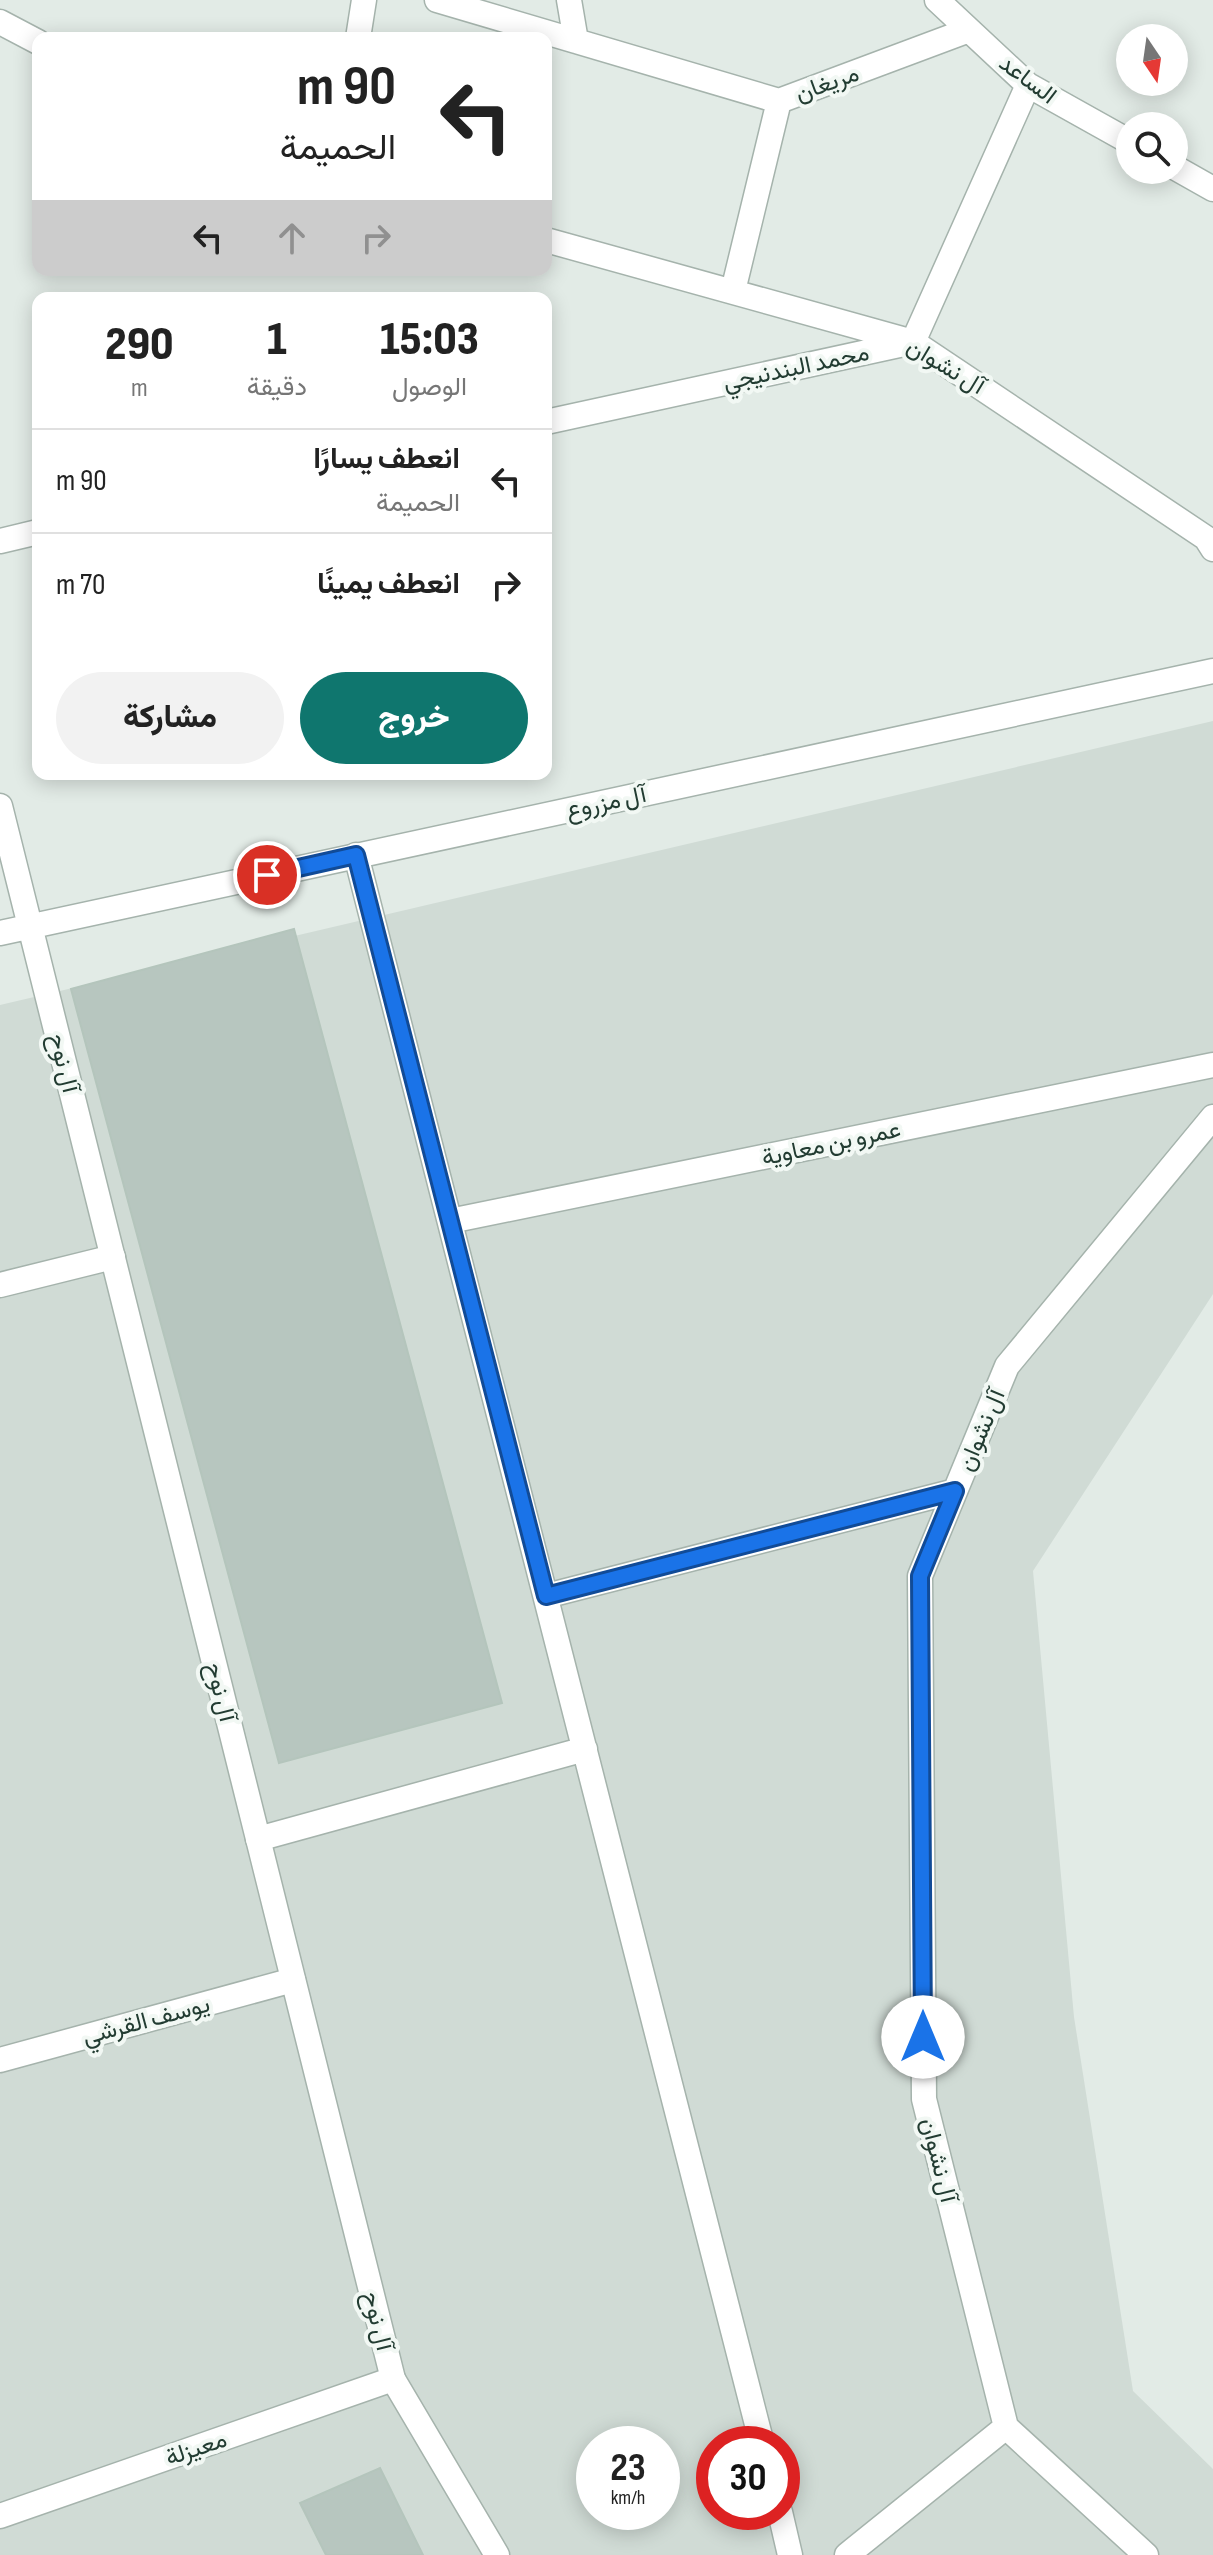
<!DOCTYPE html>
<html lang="ar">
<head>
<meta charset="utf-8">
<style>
  body { margin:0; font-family:"Sofia Sans Condensed",Vazirmatn,sans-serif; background:#f2f2f2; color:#222; direction:rtl; height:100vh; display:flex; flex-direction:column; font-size:30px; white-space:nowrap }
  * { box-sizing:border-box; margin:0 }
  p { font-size:26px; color:#767676 }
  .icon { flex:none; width:44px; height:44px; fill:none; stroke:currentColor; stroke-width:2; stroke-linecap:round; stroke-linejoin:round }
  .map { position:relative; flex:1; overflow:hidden; direction:ltr }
  .details { position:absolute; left:32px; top:292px; width:520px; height:488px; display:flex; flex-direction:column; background:#fff; border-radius:16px; box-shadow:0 4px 20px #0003; direction:rtl }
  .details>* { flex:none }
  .guide { position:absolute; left:32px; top:32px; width:520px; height:244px; border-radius:16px; box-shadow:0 4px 20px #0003; direction:rtl; background:#fff; color:#222; overflow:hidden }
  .needle { width:52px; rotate:167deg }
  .tools { position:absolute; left:1116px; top:24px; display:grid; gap:16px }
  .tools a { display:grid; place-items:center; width:72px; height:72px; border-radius:50%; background:#fff; box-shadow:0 4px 20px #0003; font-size:40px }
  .speed { position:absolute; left:576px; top:2426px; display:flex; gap:16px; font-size:40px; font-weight:700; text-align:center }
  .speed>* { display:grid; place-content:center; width:104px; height:104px; border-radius:50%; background:#fff; box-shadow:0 4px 20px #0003; line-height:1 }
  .speed small { font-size:20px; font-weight:400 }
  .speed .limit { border:12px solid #d22; background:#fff; color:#111 }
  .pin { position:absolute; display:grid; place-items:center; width:68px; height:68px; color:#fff; margin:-34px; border:4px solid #fff; border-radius:50%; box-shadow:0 2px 8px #0007 }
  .me { position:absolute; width:88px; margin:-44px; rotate:0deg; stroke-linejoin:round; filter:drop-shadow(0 0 6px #0008) }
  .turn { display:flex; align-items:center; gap:28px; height:168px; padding:0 24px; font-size:36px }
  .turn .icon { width:104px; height:104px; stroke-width:2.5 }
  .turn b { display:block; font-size:56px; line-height:68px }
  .lanes { display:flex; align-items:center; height:76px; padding:0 24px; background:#0003; justify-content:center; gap:40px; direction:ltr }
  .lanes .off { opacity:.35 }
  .eta { display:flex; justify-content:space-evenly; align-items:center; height:136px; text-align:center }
  .eta b { font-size:48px; font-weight:800; line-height:56px }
  .button { display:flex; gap:16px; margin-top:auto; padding:16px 24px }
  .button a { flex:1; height:92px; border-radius:48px; background:#0f766e; color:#fff; font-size:32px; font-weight:800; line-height:92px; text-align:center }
  .button a+a { background:#f2f2f2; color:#222 }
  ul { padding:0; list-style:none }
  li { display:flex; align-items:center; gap:24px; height:104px; padding:0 24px; border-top:2px solid #e0e0e0 }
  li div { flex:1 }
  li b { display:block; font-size:30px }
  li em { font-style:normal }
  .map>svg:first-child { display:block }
  .built { fill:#d0dbd5; fill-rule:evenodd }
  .building { fill:#b7c6bf; stroke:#b4c5bc; stroke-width:2 }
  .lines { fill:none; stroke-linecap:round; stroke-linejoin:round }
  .minor-casing { stroke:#a5b3ac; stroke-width:27 }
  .tertiary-casing { stroke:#a5b3ac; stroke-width:27 }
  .minor { stroke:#fff; stroke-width:24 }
  .tertiary { stroke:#fff; stroke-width:24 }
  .route-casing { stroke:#114b97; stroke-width:20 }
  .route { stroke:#1a73e8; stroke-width:14 }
  .labels { text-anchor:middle; stroke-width:8; stroke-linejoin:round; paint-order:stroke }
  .street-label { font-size:24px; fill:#223c32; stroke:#f2f8f4 }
</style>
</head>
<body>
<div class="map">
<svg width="1213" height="2555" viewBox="0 0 1213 2555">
  <rect width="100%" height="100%" fill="#e2ebe6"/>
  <path class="built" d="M1213 721V1294L1033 1571 1074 2017 1133 2391 1213 2469V2555H0V1005ZM594 2444H662V2512H594ZM714 2444H782V2512H714Z"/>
  <path class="building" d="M294 929 502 1703 279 1763 71 989Z
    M380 2468 423 2555H326L300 2503Z"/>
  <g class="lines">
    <g class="minor-casing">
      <path id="minor" d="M437 0 779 101
        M569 0 576 41
        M937 0 1028 85 1130 142
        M0 22 38 42
        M358 38 364 0
        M1174 167 1213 189
        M546 240 913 342 1206 538 1213 549
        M733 291 779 101 969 30
        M546 422 913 342 1028 85
        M0 541 38 532
        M356 855 762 2444
        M450 1221 1213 1065
        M0 1285 113 1257
        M546 1596 955 1491
        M258 1839 585 1749
        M0 2060 293 1980
        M780 2512 790 2555
        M0 2516 393 2379
        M847 2555 1006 2427
        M1146 2555 1006 2427 924 2099 920 1576 1007 1366 1213 1117"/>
    </g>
    <g class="tertiary-casing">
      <path id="tertiary" d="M0 806 393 2379 497 2555
        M0 933 1213 671"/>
    </g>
    <use href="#minor" class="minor"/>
    <use href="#tertiary" class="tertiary"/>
  </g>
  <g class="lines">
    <g class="route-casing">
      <path id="route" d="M267 875 356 855 546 1596 955 1491 920 1576 923 2037"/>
    </g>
    <use href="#route" class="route"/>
  </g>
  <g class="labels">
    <g class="street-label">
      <text transform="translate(1028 79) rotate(37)" y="8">الساعد</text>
      <text transform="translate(827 83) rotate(-20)" y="8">مريغان</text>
      <text transform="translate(946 366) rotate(31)" y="8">آل نشوان</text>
      <text transform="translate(796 367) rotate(-12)" y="8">محمد البندنيجي</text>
      <text transform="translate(606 802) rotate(-12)" y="8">آل مزروع</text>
      <text transform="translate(64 1063) rotate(76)" y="8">آل نوح</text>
      <text transform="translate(831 1143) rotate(-12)" y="8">عمرو بن معاوية</text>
      <text transform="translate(981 1430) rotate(-67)" y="8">آل نشوان</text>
      <text transform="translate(221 1692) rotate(76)" y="8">آل نوح</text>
      <text transform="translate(146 2020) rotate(-15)" y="8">يوسف القرشي</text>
      <text transform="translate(939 2160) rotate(76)" y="8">آل نشوان</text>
      <text transform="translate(378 2321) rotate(76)" y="8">آل نوح</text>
      <text transform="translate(196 2448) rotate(-19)" y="8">معيزلة</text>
    </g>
  </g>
</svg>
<div class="tools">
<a><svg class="needle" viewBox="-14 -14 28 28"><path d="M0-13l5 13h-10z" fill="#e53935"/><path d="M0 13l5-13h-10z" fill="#767676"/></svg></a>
<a><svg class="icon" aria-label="search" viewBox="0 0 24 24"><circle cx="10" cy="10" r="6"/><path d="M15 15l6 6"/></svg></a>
</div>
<div class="speed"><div>23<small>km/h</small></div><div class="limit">30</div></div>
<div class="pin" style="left:267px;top:875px;background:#d93025"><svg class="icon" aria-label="arrive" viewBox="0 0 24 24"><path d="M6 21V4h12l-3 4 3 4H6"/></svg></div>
<svg class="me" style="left:923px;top:2037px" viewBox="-20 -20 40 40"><circle r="19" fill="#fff"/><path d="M0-13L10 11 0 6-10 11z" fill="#1a73e8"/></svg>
<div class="guide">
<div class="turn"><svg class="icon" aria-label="left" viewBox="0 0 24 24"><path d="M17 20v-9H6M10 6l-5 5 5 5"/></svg><div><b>90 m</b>الحميمة</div></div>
<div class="lanes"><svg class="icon" aria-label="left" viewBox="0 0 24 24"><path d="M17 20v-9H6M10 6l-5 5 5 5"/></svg><svg class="icon off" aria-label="ahead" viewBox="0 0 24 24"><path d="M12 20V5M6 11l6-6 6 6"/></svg><svg class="icon off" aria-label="right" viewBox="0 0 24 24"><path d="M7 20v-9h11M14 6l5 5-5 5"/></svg></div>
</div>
<section class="details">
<div class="eta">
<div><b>15:03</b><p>الوصول</p></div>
<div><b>1</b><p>دقيقة</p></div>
<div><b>290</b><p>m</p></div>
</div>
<ul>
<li><svg class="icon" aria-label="left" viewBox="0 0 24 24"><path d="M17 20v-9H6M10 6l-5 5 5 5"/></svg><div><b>انعطف يسارًا</b><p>الحميمة</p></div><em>90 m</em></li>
<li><svg class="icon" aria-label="right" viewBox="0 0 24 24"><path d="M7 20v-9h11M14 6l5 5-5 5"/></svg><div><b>انعطف يمينًا</b></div><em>70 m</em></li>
</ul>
<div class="button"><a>خروج</a><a>مشاركة</a></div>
</section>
</div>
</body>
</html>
